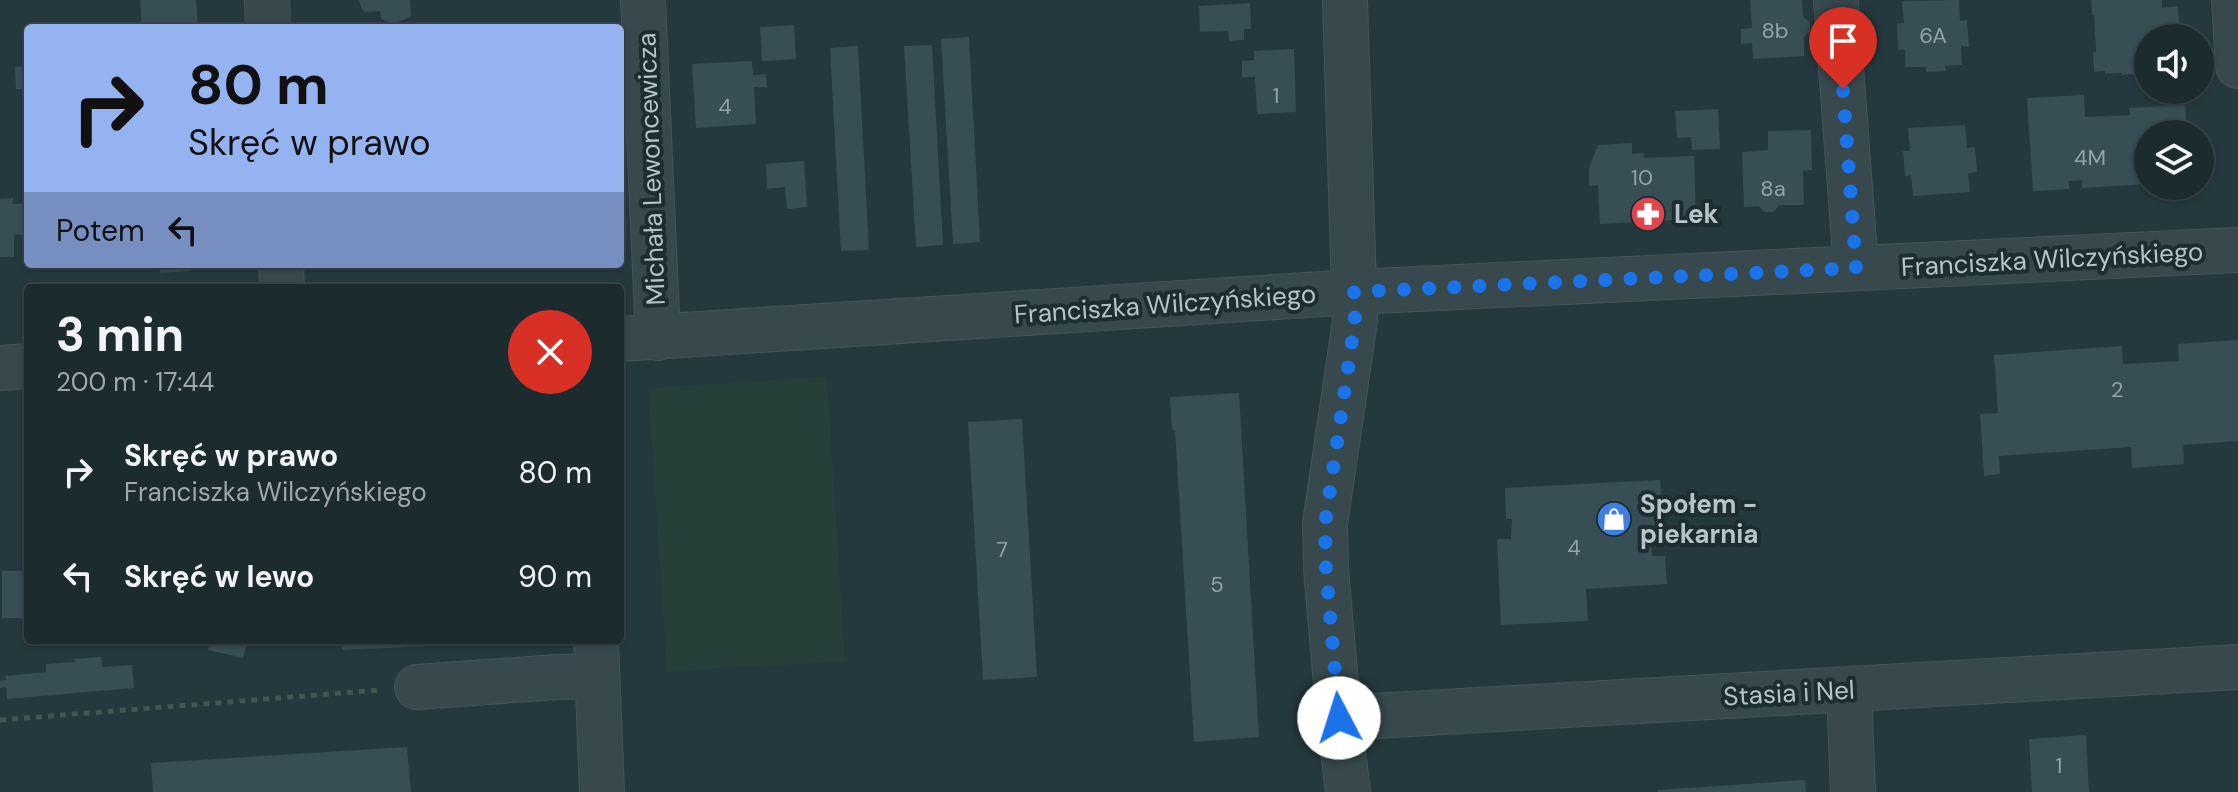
<!DOCTYPE html>
<html lang="pl">
<head>
<meta charset="utf-8">
<style>
  body { margin:0; font-family:"DM Sans",sans-serif; background:#243336; color:#f1f3f6; height:100vh; display:flex; flex-direction:column; font-size:30px; white-space:nowrap }
  * { box-sizing:border-box; margin:0 }
  p { font-size:26px; color:#a0a7aa }
  .icon { flex:none; width:44px; height:44px; fill:none; stroke:currentColor; stroke-width:2; stroke-linecap:round; stroke-linejoin:round }
  .map { position:relative; flex:1; overflow:hidden }
  .drawer { position:absolute; left:24px; top:284px; width:600px; height:360px; display:flex; flex-direction:column; background:#1b2b2e; border-radius:8px; box-shadow:0 2px 6px #0004,0 0 0 2px #39474a }
  .drawer>* { flex:none }
  .banner { position:absolute; left:24px; top:24px; width:600px; height:244px; border-radius:8px; box-shadow:0 2px 6px #0004,0 0 0 2px #39474a; background:#95b2f1; color:#111; overflow:hidden }
  .buttons { position:absolute; left:2134px; top:24px; display:grid; gap:16px }
  .buttons a { display:grid; place-items:center; width:80px; height:80px; border-radius:50%; background:#1b2b2e; box-shadow:0 2px 6px #0004,0 0 0 2px #39474a; font-size:40px }
  .pin { position:absolute; display:grid; place-items:center; width:68px; height:68px; color:#fff; margin:-82px -34px; border-radius:50% 50% 50% 0; rotate:-45deg; box-shadow:0 0 8px #0007 }
  .pin .icon { rotate:45deg }
  .me { position:absolute; width:88px; margin:-44px; rotate:355deg; stroke-linejoin:round; filter:drop-shadow(0 0 6px #0008) }
  .turn { display:flex; align-items:center; gap:28px; height:168px; padding:0 32px; font-size:36px }
  .turn .icon { width:104px; height:104px; stroke-width:2.5 }
  .turn b { display:block; font-size:56px; line-height:68px }
  .then { display:flex; align-items:center; height:76px; padding:0 32px; background:#0003; gap:16px; font-size:30px }
  .round { display:grid; place-items:center; flex:none; width:84px; height:84px; border-radius:42px; background:#243336 }
  .summary { display:flex; align-items:center; justify-content:space-between; height:136px; padding:0 32px }
  h1 { font-size:48px; font-weight:700; line-height:60px }
  ul { padding:0; list-style:none }
  li { display:flex; align-items:center; gap:24px; height:104px; padding:0 32px }
  li div { flex:1 }
  li b { display:block; font-size:30px }
  li em { font-style:normal }
  .map>svg:first-child { display:block }
  .green { fill:#263f39 }
  .building { fill:#364e54 }
  .lines { fill:none; stroke-linecap:round; stroke-linejoin:round }
  .minor-casing { stroke:#44555a; stroke-width:46 }
  .path { stroke:#3f5750; stroke-width:5; stroke-dasharray:6 6; stroke-linecap:butt }
  .minor { stroke:#38494e; stroke-width:44 }
  .route { stroke:#1a73e8; stroke-width:14; stroke-dasharray:0 25.2 }
  .labels { text-anchor:middle; stroke-width:8; stroke-linejoin:round; paint-order:stroke }
  .number-label { font-size:22px; fill:#92a4aa }
  .street-label { font-size:26px; fill:#b4c4c9; stroke:#1d2e33 }
  .poi-label { font-size:26px; font-weight:bold; fill:#b4c4c9; stroke:#1d2e33; text-anchor:start }
</style>
</head>
<body>
<div class="map">
<svg width="2238" height="792" viewBox="0 0 2238 792">
  <rect width="100%" height="100%" fill="#24393e"/>
  <path class="green" d="M827 377 845 661 667 672 648 388Z"/>
  <path class="building" d="M140 0H196L198 28H142Z
    M359 0H410L411 17 395 23 385 21 381 18 380 11 365 12 361 7Z
    M1750 0H1802L1803 17 1810 22V32L1804 37V56L1753 59 1752 43 1741 44V29L1752 28Z
    M1959 0 1960 21 1967 20 1969 47 1961 46 1962 65 1945 66 1946 71 1926 72V67H1905V49L1898 50 1897 23H1904L1902 1Z
    M2091 0H2162V8L2178 6 2180 38H2148V73L2121 75 2122 73 2105 74V71L2094 72 2093 52H2096L2094 15H2092Z
    M1250 3 1251 29H1244V40L1229 41 1228 31 1200 32 1199 6Z
    M794 25 796 59 762 61 760 27Z
    M969 37 980 242 953 244 941 39Z
    M932 45 943 245 916 247 904 46Z
    M858 46 869 250 841 251 830 48Z
    M1294 49 1296 112 1257 114 1255 77H1242V61L1254 60V51Z
    M752 61 753 75 766 74 767 87H754L756 124 696 128 692 64Z
    M28 66V89H16L15 67Z
    M2084 95 2085 117 2130 115 2129 108 2185 105 2187 132 2148 134V184L2082 188V180L2069 181V189L2033 191 2027 98Z
    M1718 109 1720 149 1692 150 1691 137 1677 138 1675 111Z
    M1965 125 1967 148 1975 147 1977 172 1968 173 1970 192 1913 196 1911 175 1905 176 1903 151H1910L1908 128Z
    M1811 130 1812 170 1803 171 1804 205H1779L1774 212H1764L1759 206 1744 207 1742 152 1768 150V131Z
    M1632 143V154L1644 153V158L1694 156 1696 219 1600 224 1598 185 1589 186V168L1598 145Z
    M2200 144H2204L2206 181H2200Z
    M804 161 807 207 787 209 785 187 767 189 766 164Z
    M13 198V204L28 203V234L14 235V257H0V199Z
    M159 264H191V271L160 273Z
    M550 264H603V266L550 269Z
    M2238 340V441L2183 445 2184 464 2132 468 2131 447 1999 456 2000 474 1984 476 1980 414 1998 413 1994 355 2122 346 2123 364 2179 361 2178 344Z
    M1239 393 1259 737 1194 742 1175 430H1172L1170 397Z
    M1022 419 1037 677 983 680 968 422Z
    M1660 480 1664 531 1651 532 1652 556H1665L1667 584 1586 589 1588 621 1501 625 1497 539H1511L1512 519H1506L1505 488Z
    M2 571H28V618H2Z
    M210 640H248L243 658 208 650Z
    M341 640H451V645L342 650Z
    M101 657 102 667 132 665 134 688 7 699 6 687 0 688V681L6 680 5 676 46 672V664L75 662 74 659Z
    M2086 735 2089 792H2032L2029 739Z
    M407 747 411 792H153L151 763Z
    M1805 780 1806 792H1658V790Z"/>
  <g class="lines">
    <g class="minor-casing">
      <path id="minor" d="M267 0 268 28
        M643 0 658 338
        M1345 0 1355 321 1325 524 1326 569 1339 718 1348 792
        M1836 0 1856 268
        M2234 0 2238 66
        M281 264 282 288
        M620 339 1354 292 2238 250
        M0 368 28 366
        M596 640 602 792
        M417 687 557 677 597 676
        M1849 689 1853 792
        M1339 718 2238 667"/>
    </g>
    <path class="path" d="M0 720 380 690"/>
    <use href="#minor" class="minor"/>
  </g>
  <g class="lines">
    <path class="route" d="M1339 718 1326 569 1325 524 1355 321 1354 292 1856 268 1843 89"/>
  </g>
  <defs>
    <g id="pharmacy-disc" transform="scale(1.8)"><circle r="9.5" fill="#e0444e" stroke="#1d2e33"/><path d="M-2-6h4v4h4v4h-4v4h-4v-4h-4v-4h4Z" fill="#fff"/></g>
    <g id="shop-disc" transform="scale(1.8)"><circle r="9.5" fill="#3f7fe0" stroke="#1d2e33"/><path d="M-5-2.5h2.3a2.7 3.5 0 0 1 5.4 0H5L5.5 6h-11ZM-1.5-2.5h3a1.5 2.3 0 0 0-3 0Z" fill="#fff"/></g>
  </defs>
  <g fill-rule="evenodd">
    <use href="#pharmacy-disc" x="1648" y="214"/>
    <use href="#shop-disc" x="1614" y="519"/>
  </g>
  <g class="labels">
    <g class="number-label">
      <text x="1775" y="38">8b</text>
      <text x="1933" y="43">6A</text>
      <text x="1276" y="103">1</text>
      <text x="725" y="114">4</text>
      <text x="2090" y="165">4M</text>
      <text x="1642" y="185">10</text>
      <text x="1773" y="196">8a</text>
      <text x="2117" y="397">2</text>
      <text x="1574" y="555">4</text>
      <text x="1002" y="557">7</text>
      <text x="1217" y="592">5</text>
      <text x="2059" y="773">1</text>
    </g>
    <g class="street-label">
      <text transform="translate(651 169) rotate(-92)" y="9">Michała Lewoncewicza</text>
      <text transform="translate(2052 259) rotate(-3)" y="9">Franciszka Wilczyńskiego</text>
      <text transform="translate(1165 304) rotate(-4)" y="9">Franciszka Wilczyńskiego</text>
      <text transform="translate(1789 693) rotate(-3)" y="9">Stasia i Nel</text>
    </g>
    <g class="poi-label">
      <text x="1674" y="223">Lek</text>
      <text x="1640" y="513">Społem -<tspan x="1640" dy="30">piekarnia</tspan></text>
    </g>
  </g>
</svg>
<div class="buttons">
<a><svg class="icon" aria-label="sound" viewBox="0 0 24 24"><path d="M4 9h4l5-4v14l-5-4H4zM17 9q2 3 0 6"/></svg></a>
<a><svg class="icon" aria-label="layers" viewBox="0 0 24 24"><path d="M12 4l9 5-9 5-9-5zM3 14l9 5 9-5"/></svg></a>
</div>
<div class="pin" style="left:1843px;top:89px;background:#d93025"><svg class="icon" aria-label="arrive" viewBox="0 0 24 24"><path d="M6 21V4h12l-3 4 3 4H6"/></svg></div>
<svg class="me" style="left:1339px;top:718px" viewBox="-20 -20 40 40"><circle r="19" fill="#fff"/><path d="M0-13L10 11 0 6-10 11z" fill="#1a73e8"/></svg>
<div class="banner">
<div class="turn"><svg class="icon" aria-label="right" viewBox="0 0 24 24"><path d="M7 20v-9h11M14 6l5 5-5 5"/></svg><div><b>80 m</b>Skręć w prawo</div></div>
<div class="then">Potem<svg class="icon" aria-label="left" viewBox="0 0 24 24"><path d="M17 20v-9H6M10 6l-5 5 5 5"/></svg></div>
</div>
<section class="drawer">
<div class="summary"><div><h1>3 min</h1><p>200 m · 17:44</p></div><a class="round" style="background:#d93025;color:#fff"><svg class="icon" aria-label="close" viewBox="0 0 24 24"><path d="M6 6l12 12M18 6L6 18"/></svg></a></div>
<ul>
<li><svg class="icon" aria-label="right" viewBox="0 0 24 24"><path d="M7 20v-9h11M14 6l5 5-5 5"/></svg><div><b>Skręć w prawo</b><p>Franciszka Wilczyńskiego</p></div><em>80 m</em></li>
<li><svg class="icon" aria-label="left" viewBox="0 0 24 24"><path d="M17 20v-9H6M10 6l-5 5 5 5"/></svg><div><b>Skręć w lewo</b></div><em>90 m</em></li>
</ul>
</section>
</div>
</body>
</html>
